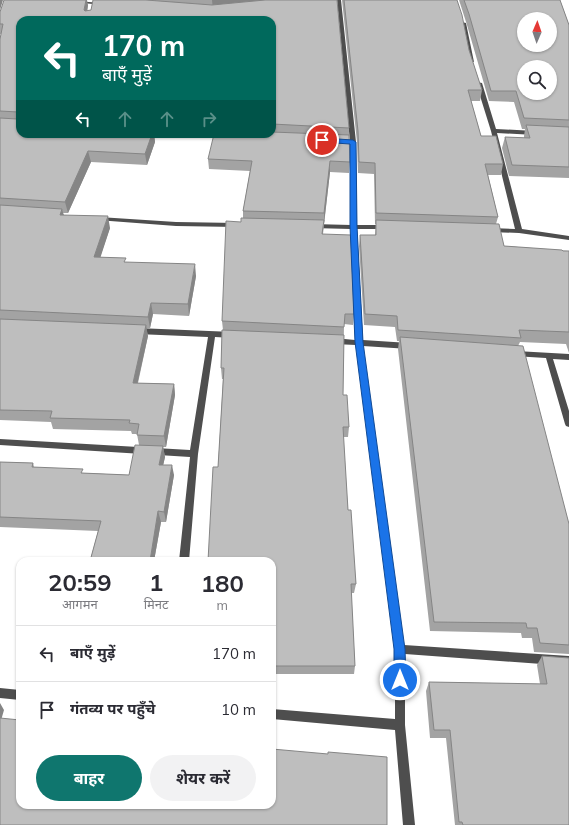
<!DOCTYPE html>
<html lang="hi">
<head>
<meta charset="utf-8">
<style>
  body { margin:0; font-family:Mulish,"Noto Sans Devanagari",sans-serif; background:#f2f2f3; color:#2b2b33; height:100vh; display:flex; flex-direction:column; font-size:15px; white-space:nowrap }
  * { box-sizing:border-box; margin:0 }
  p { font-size:13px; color:#7c7c81 }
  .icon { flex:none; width:22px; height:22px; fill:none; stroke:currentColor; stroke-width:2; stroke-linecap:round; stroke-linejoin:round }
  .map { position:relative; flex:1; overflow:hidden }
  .drawer { position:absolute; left:16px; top:557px; width:260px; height:252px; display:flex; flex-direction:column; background:#fff; border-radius:12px; box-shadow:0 1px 3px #0004 }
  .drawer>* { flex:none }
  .banner { position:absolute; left:16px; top:16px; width:260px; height:122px; border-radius:12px; box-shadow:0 1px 3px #0004; background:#00695c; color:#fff; overflow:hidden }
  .needle { width:26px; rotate:2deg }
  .tools { position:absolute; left:517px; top:12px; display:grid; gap:8px }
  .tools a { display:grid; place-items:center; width:40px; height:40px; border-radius:50%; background:#fff; box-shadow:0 1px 3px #0004; font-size:20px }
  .pin { position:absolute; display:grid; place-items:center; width:34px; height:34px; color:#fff; margin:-17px; border:2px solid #fff; border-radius:50%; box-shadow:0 1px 4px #0007 }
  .me { position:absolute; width:44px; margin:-22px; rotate:0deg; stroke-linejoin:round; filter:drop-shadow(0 0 3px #0008) }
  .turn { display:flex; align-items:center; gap:14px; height:84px; padding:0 20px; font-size:18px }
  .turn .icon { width:52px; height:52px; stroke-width:2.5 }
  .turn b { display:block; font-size:28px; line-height:34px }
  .lanes { display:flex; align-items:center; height:38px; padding:0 20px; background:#0003; justify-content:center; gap:20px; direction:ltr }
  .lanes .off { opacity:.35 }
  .eta { display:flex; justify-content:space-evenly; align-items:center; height:68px; text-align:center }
  .eta b { font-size:24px; font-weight:700; line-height:28px }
  .primary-button { display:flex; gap:8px; margin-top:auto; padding:8px 20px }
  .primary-button a { flex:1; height:46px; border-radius:24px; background:#0f766e; color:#fff; font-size:16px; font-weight:700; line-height:46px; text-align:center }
  .primary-button a+a { background:#f2f2f3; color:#2b2b33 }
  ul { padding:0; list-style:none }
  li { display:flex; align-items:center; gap:12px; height:56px; padding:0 20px; border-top:1px solid #e1e1e2 }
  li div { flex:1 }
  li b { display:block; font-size:15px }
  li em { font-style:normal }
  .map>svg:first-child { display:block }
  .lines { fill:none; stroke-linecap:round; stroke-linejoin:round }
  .street { fill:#4e4e4e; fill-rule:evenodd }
  .wall { fill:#a3a3a3 }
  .shaded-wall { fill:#858585 }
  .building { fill:#bebebe; stroke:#858585; fill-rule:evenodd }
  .route { fill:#1a73e8; stroke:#114b97 }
</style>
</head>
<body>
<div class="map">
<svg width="569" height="825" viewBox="0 0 569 825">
  <rect width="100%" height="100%" fill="#fff"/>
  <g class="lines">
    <path class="street" d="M60 0 103 3 105 4 103 5 62 1Z
      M337 0H341L356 142 357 225H387L390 227 387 229H357L363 340 409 343 413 346 409 349 363 346 404 645 569 656V666L405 654V725L415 825H403L395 730 272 719V709L395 719V649L356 345 334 344 330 341 334 338 355 340 351 229 312 228 309 226 312 224 351 225 350 142Z
      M462 22 466 23 474 62 469 61Z
      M477 82 482 83 496 129 535 131 538 133 535 135 497 133 522 229 569 236V240L519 233 490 232 487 230 490 228 515 229 491 131 476 83Z
      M181 134H225L228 136 225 138 184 136Z
      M99 217 176 222 237 223 240 225 237 227 176 226 97 220 96 219Z
      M137 328 233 332 237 335 233 338 215 337 198 454 189 561H179L190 457 0 445V439L190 450 208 337 137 334 133 331Z
      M516 351 569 354V360L553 359 569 411V427L566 426 565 424 546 358 513 356 512 354Z
      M0 688 20 690V700L0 698Z"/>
  </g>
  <path class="wall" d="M93 0H337L349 128V135L350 162 349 173 330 172 323 234 354 314 353 325 344 324 343 395 349 427 348 437H343L348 510 356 584 354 593H351L355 666 354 674H275V689H272V561L218 467 223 379H222L221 368 223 330 222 321 241 222 243 218V211L250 171 209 169 208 159 242 136 272 134V20H20V134H154L155 142 147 165 91 162 68 213H63L64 215 110 228 100 257 196 276 189 316 153 314 150 328H146L148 336 138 383 174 384 175 395 166 447H163L165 457 163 465 174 475 166 522H161L154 561H90L98 531 0 527V462L33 463 34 467 84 473 129 475 139 445 137 434H132L131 431 53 429 51 422 0 420V39L1 34H0V12L88 5 87 11 91 10Z
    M342 0H457L469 50 482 90 480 101H471L481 136 503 164 501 175H488L498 217 496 224 504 246 569 251V353L566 344 520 342 518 346 569 524V654L534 652 532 638H522L521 633 430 631 398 349 399 341H397L395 327 364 325 359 246 360 235H375L376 224H375L374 174 358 173 357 142Z
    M459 0H560L569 25V178L509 176 502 148 505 137 524 138V136L525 129H522L514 102 489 101 467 25Z
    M542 656 569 658V825H455L446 738H430L426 691 429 682 540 684 537 665Z"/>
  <path class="shaded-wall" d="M0 0H3L0 10Z
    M86 0H87L88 5 86 20 84 10Z
    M212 0H310L213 10Z
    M152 134H154L155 142 147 165 145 154Z
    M88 151 91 162 68 213 65 202Z
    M330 161V172L324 223V213Z
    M62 209 65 220 60 215Z
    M108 216 110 228 97 268 94 257Z
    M195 264 196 276 189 316 188 304Z
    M151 303 153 314 150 328 148 317Z
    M146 325 148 336 135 394 133 383Z
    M174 384 175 395 166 447 164 436Z
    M163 446 165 457 161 475 159 465Z
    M172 465 174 475 166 522 164 512Z
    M158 511 161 522 154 561H150Z
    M0 703 4 710 0 724Z"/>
  <path class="building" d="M4 0H86L84 10 85 11 91 10 93 0H146L212 5 265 0H337L349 128 272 124V20H20V134H152L145 154 88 151 65 202 0 198V118L17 119 19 117 18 112 0 111V39L3 24H0V12Z
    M344 0H457L462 15 469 50 482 90H468L481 136H496L503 164H485L498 217 376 213 375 163 359 162 358 131Z
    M464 0H560L569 25V120L524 118 516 91H491L469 14ZM524 19H550V45H524ZM524 67H550V93H524Z
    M526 125 569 127V167L512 165 505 137 530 138Z
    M272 132 349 135 350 162 330 161 324 213 243 211 252 161 208 159 214 134 242 136V134H272Z
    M0 205 62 209 60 215 108 216 94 257 126 258 124 262 195 264 188 304 151 303 148 317 0 310Z
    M241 218 324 220 322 234 351 235 354 314H345L344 327 222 321 226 221 241 222Z
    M376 220 499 224 504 246 562 250 563 251H569V332L519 330 521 338 398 330 397 316 365 314 360 235H376Z
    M0 319 146 325 133 383 174 384 164 436 137 435 139 424 129 423 130 420 50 418 52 411 0 410Z
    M222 330 344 335 343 395H347L349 427H343L348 510H351L356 584H351L355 666H275L274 681H272V561H208L213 467H218L224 368H221Z
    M400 337 523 346 569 524V645L540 643 537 628H527L526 623 434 622Z
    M135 445 163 446 159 465H172L164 512 158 511 150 561H90L101 521 0 517V462L33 463 32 467 83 469 81 473 129 475Z
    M542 656 569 658V825H463L462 822H459L450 730H434L429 682 547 684Z
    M0 718 20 720V805H272V749L328 754V752L387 757V825H0Z"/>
  <path class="route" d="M322 138 353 140 356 142 357 226 363 342 405 649 406 680 404 684 400 685 396 684 394 680V649L355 342 350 226V144L320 142 319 140Z"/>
</svg>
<div class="tools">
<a><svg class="needle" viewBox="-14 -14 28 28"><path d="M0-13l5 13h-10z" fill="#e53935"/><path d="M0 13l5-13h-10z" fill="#7c7c81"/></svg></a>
<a><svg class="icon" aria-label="search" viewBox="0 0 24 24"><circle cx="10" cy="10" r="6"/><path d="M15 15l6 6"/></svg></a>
</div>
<div class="pin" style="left:322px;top:140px;background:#d93025"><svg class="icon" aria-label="arrive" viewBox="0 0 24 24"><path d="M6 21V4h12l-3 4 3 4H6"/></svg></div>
<svg class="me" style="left:400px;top:680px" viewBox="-20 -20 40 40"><circle r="17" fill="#1a73e8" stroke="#fff" stroke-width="3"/><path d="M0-11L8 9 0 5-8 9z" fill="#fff"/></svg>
<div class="banner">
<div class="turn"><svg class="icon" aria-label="left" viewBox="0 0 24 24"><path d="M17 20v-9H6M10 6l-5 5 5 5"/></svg><div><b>170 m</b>बाएँ मुड़ें</div></div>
<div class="lanes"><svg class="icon" aria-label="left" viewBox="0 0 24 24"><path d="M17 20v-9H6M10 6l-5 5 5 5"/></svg><svg class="icon off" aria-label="ahead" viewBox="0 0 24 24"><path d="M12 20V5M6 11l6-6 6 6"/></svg><svg class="icon off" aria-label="ahead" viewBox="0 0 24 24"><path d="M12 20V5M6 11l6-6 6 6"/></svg><svg class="icon off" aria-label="right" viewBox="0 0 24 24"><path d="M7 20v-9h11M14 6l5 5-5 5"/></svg></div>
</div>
<section class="drawer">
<div class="eta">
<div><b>20:59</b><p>आगमन</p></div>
<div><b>1</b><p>मिनट</p></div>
<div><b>180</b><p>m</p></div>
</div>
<ul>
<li><svg class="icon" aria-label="left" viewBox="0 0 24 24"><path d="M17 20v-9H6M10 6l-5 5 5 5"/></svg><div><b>बाएँ मुड़ें</b></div><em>170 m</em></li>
<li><svg class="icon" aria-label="arrive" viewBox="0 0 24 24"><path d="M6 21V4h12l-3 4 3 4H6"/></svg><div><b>गंतव्य पर पहुँचे</b></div><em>10 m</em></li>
</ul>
<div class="primary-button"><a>बाहर</a><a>शेयर करें</a></div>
</section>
</div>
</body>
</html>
